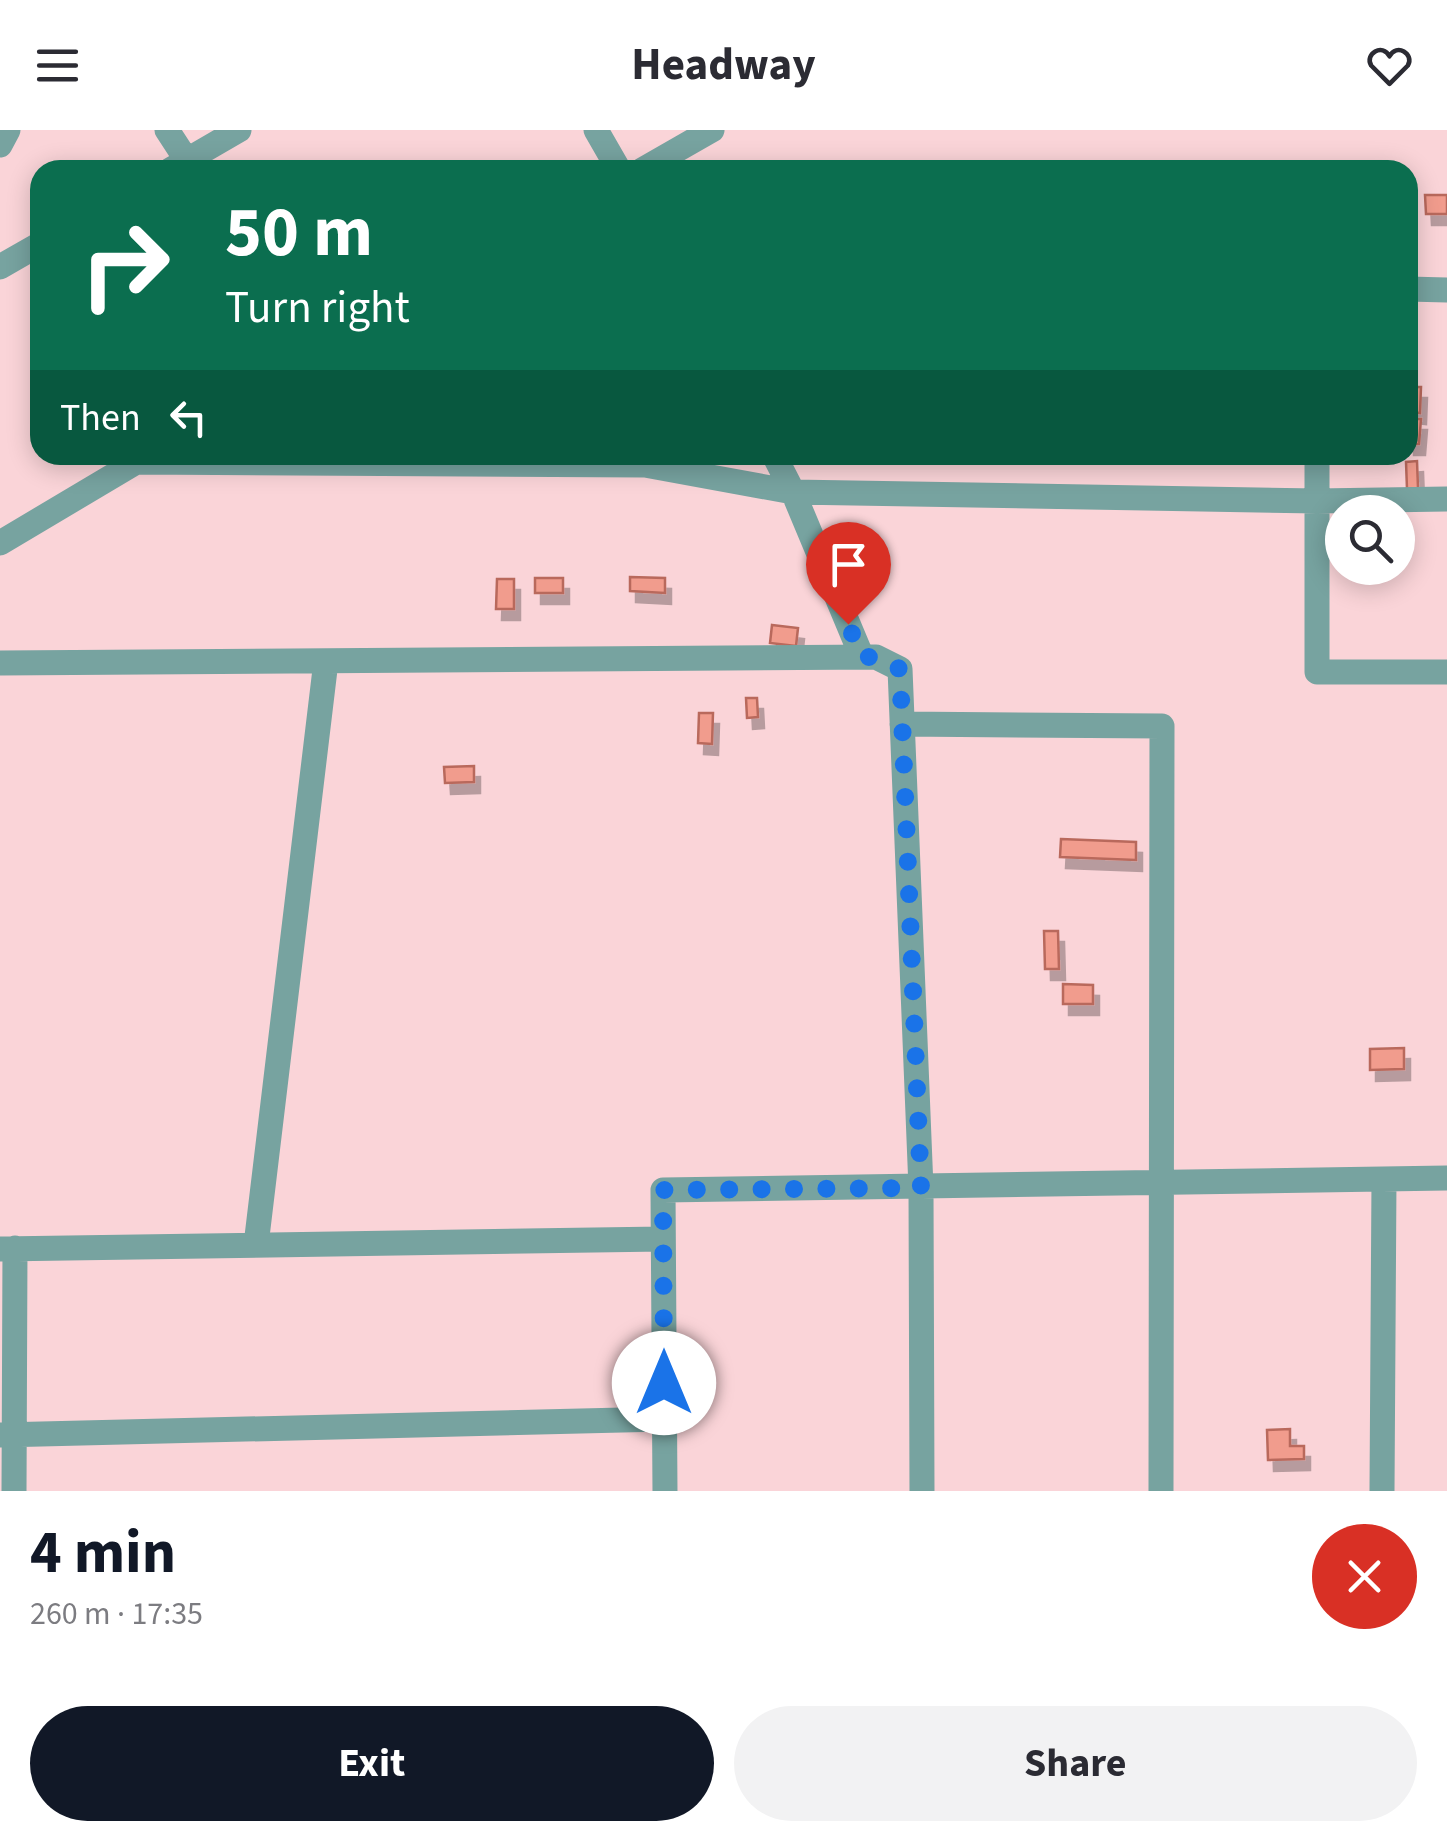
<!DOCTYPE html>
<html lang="en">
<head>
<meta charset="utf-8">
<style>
  body { margin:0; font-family:"Source Sans 3",sans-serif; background:#f2f2f3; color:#2b2b33; height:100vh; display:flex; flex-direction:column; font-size:38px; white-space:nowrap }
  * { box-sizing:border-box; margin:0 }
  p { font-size:32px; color:#7c7c81 }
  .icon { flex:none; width:55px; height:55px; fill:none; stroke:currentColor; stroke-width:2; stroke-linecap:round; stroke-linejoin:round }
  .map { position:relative; height:1361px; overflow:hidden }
  .sheet { display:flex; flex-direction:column; background:#fff; flex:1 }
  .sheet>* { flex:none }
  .guide { position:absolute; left:30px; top:30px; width:1388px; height:305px; border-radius:30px; box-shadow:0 5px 25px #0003; background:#0b6e4f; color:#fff; overflow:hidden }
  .tools { position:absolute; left:1325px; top:365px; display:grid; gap:20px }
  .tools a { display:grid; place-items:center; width:90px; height:90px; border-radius:50%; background:#fff; box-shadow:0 5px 25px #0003; font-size:50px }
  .pin { position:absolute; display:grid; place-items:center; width:85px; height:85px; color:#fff; margin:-102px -42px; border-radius:50% 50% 50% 0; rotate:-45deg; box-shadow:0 0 10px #0007 }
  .pin .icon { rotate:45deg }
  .me { position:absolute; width:110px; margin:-55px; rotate:0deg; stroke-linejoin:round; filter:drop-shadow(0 0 8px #0008) }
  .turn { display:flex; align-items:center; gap:35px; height:210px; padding:0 30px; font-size:45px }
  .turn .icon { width:130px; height:130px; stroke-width:2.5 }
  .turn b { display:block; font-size:70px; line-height:85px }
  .then { display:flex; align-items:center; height:95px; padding:0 30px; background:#0003; gap:20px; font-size:38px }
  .round { display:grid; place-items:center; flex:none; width:105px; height:105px; border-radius:52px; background:#f2f2f3 }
  .summary { display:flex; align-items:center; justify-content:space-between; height:170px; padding:0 30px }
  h1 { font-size:60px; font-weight:700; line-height:75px; color:#111827 }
  .primary-button { display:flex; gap:20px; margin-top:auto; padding:20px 30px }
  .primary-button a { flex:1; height:115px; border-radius:60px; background:#111827; color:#fff; font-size:40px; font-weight:700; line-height:115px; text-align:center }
  .primary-button a+a { background:#f2f2f3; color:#2b2b33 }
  header { display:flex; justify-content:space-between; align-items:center; height:130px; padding:0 30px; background:#fff; font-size:45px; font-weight:700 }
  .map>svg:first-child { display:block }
  .building { fill:#f19c8d; stroke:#b9695c; stroke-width:2.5; filter:url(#shadow) }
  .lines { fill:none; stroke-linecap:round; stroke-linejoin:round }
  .street { stroke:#77a3a0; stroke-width:25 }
  .route { stroke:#1a73e8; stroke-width:18; stroke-dasharray:0 32.4 }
</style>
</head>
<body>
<header><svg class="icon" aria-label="menu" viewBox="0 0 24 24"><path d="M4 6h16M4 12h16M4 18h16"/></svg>Headway<svg class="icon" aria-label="heart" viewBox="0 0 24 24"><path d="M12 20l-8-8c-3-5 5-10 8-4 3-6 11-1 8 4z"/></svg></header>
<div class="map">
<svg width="1447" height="1361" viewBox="0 0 1447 1361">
  <defs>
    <filter id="shadow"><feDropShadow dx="6" dy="11" stdDeviation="0" flood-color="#0004"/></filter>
  </defs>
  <rect width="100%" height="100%" fill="#fad4d8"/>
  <path class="building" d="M1425 65H1447V84H1426Z
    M1411 257H1421L1420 283 1410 282Z
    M1408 289H1421L1419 314H1408Z
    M1417 331 1418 358 1407 359 1406 332Z
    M630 447 665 448V463L630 461Z
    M535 448H563V463H535Z
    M497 449H514V479H496Z
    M772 495 798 498 796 516 770 513Z
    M746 568H757L758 587 747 588Z
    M699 583H713L712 614 698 613Z
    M474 636V652L445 653 444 637Z
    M1061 709 1136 712V730L1060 727Z
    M1044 801H1058L1059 839H1045Z
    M1063 854 1093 855V874H1063Z
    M1404 918V939L1370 940V919Z
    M1290 1299V1316H1304V1329L1268 1330 1267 1300Z"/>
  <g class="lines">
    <path class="street" d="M167 0 193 40
      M596 0 619 40
      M0 15 8 0
      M170 40 239 0
      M642 40 712 0
      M0 137 40 114
      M1408 159 1447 160
      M774 325 793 362 862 527
      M1317 325V542H1447
      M136 332 645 335 793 362 1317 371 1447 369
      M0 413 148 325
      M0 533 876 527 900 539 921 1058 922 1361
      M902 594 1162 596 1161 1361
      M256 1115 326 531
      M0 1119 663 1109
      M0 1305 664 1289
      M14 1361 15 1118
      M665 1361 663 1060 1447 1048
      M1382 1361 1384 1049"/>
  </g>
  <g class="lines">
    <path class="route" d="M664 1253 663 1060 921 1058 900 539 876 527H862L848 494"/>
  </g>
</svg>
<div class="tools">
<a><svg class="icon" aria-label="search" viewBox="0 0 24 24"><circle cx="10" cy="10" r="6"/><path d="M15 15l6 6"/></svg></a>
</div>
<div class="pin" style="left:848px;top:494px;background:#d93025"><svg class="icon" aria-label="arrive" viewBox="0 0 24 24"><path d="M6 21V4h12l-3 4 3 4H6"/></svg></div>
<svg class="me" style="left:664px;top:1253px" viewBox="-20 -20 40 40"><circle r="19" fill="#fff"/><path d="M0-13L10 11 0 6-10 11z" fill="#1a73e8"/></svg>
<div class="guide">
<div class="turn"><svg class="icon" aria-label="right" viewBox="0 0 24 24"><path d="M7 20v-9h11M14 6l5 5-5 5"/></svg><div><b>50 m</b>Turn right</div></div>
<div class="then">Then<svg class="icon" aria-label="left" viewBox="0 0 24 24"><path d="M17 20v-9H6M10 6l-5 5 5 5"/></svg></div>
</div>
</div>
<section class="sheet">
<div class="summary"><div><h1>4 min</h1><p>260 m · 17:35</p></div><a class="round" style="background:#d93025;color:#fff"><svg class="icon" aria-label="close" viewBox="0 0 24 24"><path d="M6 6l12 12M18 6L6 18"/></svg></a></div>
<div class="primary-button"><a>Exit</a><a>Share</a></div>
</section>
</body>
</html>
